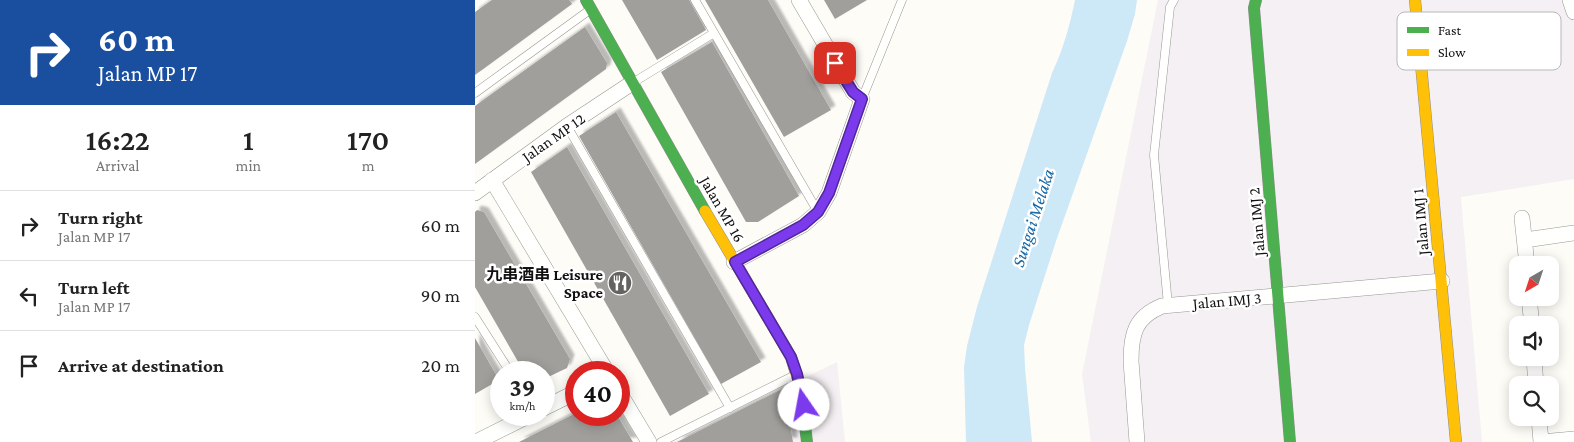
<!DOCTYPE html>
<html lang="en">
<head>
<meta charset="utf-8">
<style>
  body { margin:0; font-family:"Crimson Pro","Noto Sans SC",serif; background:#f2f2f2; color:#222; height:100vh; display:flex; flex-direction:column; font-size:19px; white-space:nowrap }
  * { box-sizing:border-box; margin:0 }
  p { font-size:16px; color:#767676 }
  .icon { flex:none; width:28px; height:28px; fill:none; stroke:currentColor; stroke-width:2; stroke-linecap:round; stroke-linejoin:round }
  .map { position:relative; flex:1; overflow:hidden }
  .drawer { display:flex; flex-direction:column; background:#fff; width:475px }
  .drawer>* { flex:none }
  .hud { background:#1a4fa0; color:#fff; overflow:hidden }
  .needle { width:32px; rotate:219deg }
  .buttons { position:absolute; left:1034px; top:256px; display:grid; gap:10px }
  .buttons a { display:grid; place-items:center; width:50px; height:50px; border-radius:10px; background:#fff; box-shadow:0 2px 12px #0003; font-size:25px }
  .speed { position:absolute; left:15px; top:361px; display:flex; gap:10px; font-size:25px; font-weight:700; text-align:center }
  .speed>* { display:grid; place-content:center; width:65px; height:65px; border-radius:50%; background:#fff; box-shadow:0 2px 12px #0003; line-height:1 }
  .speed small { font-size:12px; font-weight:400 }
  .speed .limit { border:8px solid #d22; background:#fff; color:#111 }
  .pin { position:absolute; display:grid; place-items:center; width:42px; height:42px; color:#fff; margin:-21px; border-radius:10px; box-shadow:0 2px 8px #0006 }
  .me { position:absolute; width:55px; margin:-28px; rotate:348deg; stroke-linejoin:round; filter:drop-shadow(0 0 4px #0008) }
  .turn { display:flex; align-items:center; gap:18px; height:105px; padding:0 15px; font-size:22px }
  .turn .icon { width:65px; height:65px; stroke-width:2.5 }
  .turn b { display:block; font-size:35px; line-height:42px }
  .eta { display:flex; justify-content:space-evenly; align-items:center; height:85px; text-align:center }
  .eta b { font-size:30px; font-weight:600; line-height:35px }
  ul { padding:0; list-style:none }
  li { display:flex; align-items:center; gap:15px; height:70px; padding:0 15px; border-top:1px solid #e0e0e0 }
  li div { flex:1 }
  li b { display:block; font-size:19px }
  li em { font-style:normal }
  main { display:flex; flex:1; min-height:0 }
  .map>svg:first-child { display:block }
  .industrial { fill:#f5f0f3 }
  .water { fill:#cde8f7 }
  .building { fill:#a19f9c; filter:url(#shadow) }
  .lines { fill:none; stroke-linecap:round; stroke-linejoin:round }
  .lane-casing { stroke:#979795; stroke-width:9 }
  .street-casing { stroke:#979795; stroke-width:16 }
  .fast-casing { stroke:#8e8d8b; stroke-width:12 }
  .slow-casing { stroke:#8e8d8b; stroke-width:12 }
  .lane { stroke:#fffffe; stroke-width:8 }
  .street { stroke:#fffffe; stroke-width:15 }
  .fast { stroke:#4caf50; stroke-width:11 }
  .slow { stroke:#ffc107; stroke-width:11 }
  .route-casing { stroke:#51269a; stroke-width:12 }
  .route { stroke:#7c3aed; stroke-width:9 }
  .labels { text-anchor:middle; stroke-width:5; stroke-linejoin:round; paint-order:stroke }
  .street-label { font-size:16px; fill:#111; stroke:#fff }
  .poi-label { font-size:16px; font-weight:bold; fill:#111; stroke:#fff; text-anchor:end }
  .water-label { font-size:18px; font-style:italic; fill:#1768a6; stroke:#fff }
  .key { fill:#fff; stroke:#b8b8b8; stroke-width:1 }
  .key-label { font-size:14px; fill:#111 }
</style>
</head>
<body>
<main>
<section class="drawer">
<div class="hud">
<div class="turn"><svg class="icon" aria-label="right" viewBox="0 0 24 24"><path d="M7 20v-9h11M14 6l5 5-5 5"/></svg><div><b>60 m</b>Jalan MP 17</div></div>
</div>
<div class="eta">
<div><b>16:22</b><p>Arrival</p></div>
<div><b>1</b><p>min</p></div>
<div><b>170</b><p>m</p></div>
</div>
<ul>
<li><svg class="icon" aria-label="right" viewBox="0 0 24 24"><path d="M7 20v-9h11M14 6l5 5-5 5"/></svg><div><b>Turn right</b><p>Jalan MP 17</p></div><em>60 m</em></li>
<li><svg class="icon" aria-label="left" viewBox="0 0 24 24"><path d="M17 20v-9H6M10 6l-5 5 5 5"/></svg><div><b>Turn left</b><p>Jalan MP 17</p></div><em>90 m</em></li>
<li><svg class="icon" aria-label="arrive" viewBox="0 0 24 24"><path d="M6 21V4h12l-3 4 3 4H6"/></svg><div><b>Arrive at destination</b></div><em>20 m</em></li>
</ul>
</section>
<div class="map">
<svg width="1099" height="442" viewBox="0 0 1099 442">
  <defs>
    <filter id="shadow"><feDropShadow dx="4.5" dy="-4.5" stdDeviation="1" flood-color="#0004"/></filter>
  </defs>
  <rect width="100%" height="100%" fill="#fdfcf7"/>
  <path class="industrial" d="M683 0H1099V179L986 197 1007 442H616L607 374Z
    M362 362 370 442H198Z"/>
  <path class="water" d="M600 0H662L660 14 652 41 581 241 554 325 549 345 550 368 557 442H491L489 367 492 346 502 307 577 73C588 50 595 25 600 0Z"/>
  <path class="building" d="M17 0H94L97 4 0 75V12Z
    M147 0H214L231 30 182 60Z
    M230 0H293L356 110 309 137Z
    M349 0H392L360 19Z
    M110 27 132 63 131 69 0 164V106Z
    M237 42 324 196 283 222H271L186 72Z
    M141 112 286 362 246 384 104 136Z
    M92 147 234 394 195 416 56 172Z
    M2 210 9 212 95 359 92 368 69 379V372H49L0 287V212Z
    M0 338 24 380 0 394Z
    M309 388 318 442H202L222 432Z
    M101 413V415H142L158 442H44Z"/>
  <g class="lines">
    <g class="lane-casing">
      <path id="lane" d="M220 0 343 212
        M159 82 239 33
        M0 93 116 9
        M387 99 427 0
        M92 126 255 408
        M693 305 679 155 695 7 699 0
        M0 317 35 372
        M186 442 320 375"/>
    </g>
    <g class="street-casing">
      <path id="street" d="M1095 0 1099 12
        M17 180 132 372
        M0 193 92 126 157 83
        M1047 218 1052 265
        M1050 240 1099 233
        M259 262 328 225 343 212 354 193 387 99 378 92 324 0
        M1054 298 1057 325
        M1059 358 1061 385
        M144 392 174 442
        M69 408 101 392
        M1064 418 1066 442
        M1 442 55 415
        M662 442 656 361C656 334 660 317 687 306L967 281
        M1066 442 1099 439"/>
    </g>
    <g class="fast-casing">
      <path id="fast" d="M111 0 230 211
        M781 0 779 8 815 442
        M322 377 328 409 332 442"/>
    </g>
    <g class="slow-casing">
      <path id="slow" d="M940 0 981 442
        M230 211 316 357 322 377"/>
    </g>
    <use href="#lane" class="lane"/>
    <use href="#street" class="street"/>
    <use href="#fast" class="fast"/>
    <use href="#slow" class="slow"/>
  </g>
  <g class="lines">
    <g class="route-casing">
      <path id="route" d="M329 405 322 374 316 357 260 262 328 225 343 212 354 193 387 99 378 92 360 63"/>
    </g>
    <use href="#route" class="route"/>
  </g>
  <defs>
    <g id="restaurant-disc" transform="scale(1.25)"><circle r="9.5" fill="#646362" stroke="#fff"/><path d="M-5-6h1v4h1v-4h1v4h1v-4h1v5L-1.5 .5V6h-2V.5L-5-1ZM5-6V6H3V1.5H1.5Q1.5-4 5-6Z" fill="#fff"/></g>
  </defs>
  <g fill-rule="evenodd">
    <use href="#restaurant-disc" x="145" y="283"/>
  </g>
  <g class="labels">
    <g class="street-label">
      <text transform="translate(78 137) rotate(-35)" y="6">Jalan MP 12</text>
      <text transform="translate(248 209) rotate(60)" y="6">Jalan MP 16</text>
      <text transform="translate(781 222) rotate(-95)" y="6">Jalan IMJ 2</text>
      <text transform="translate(945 222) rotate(-95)" y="6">Jalan IMJ 1</text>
      <text transform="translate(752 300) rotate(-5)" y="6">Jalan IMJ 3</text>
    </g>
    <g class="poi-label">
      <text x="128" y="280">九串酒串 Leisure<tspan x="128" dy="18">Space</tspan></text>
    </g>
    <g class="water-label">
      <text transform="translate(558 218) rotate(-72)" y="6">Sungai Melaka</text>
    </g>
  </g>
  <rect x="922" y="12" width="164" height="58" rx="8" class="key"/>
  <rect x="932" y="27" width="22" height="6" fill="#4caf50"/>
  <rect x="932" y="49" width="22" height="7" fill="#ffc107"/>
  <g class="key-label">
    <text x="963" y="35">Fast</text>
    <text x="963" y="57">Slow</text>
  </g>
</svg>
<div class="buttons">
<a><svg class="needle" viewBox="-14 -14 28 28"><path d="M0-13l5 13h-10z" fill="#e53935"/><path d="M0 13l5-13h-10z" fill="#767676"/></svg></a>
<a><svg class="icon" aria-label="sound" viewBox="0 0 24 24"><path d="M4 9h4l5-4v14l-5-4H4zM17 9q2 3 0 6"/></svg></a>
<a><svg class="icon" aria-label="search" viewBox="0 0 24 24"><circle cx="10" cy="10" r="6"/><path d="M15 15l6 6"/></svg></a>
</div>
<div class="speed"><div>39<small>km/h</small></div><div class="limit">40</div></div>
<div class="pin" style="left:360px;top:63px;background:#d93025"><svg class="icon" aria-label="arrive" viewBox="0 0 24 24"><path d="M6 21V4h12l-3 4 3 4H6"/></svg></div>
<svg class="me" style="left:329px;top:405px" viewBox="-20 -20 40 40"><circle r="19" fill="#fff"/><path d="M0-13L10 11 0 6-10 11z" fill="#7c3aed"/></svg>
</div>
</main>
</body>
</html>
